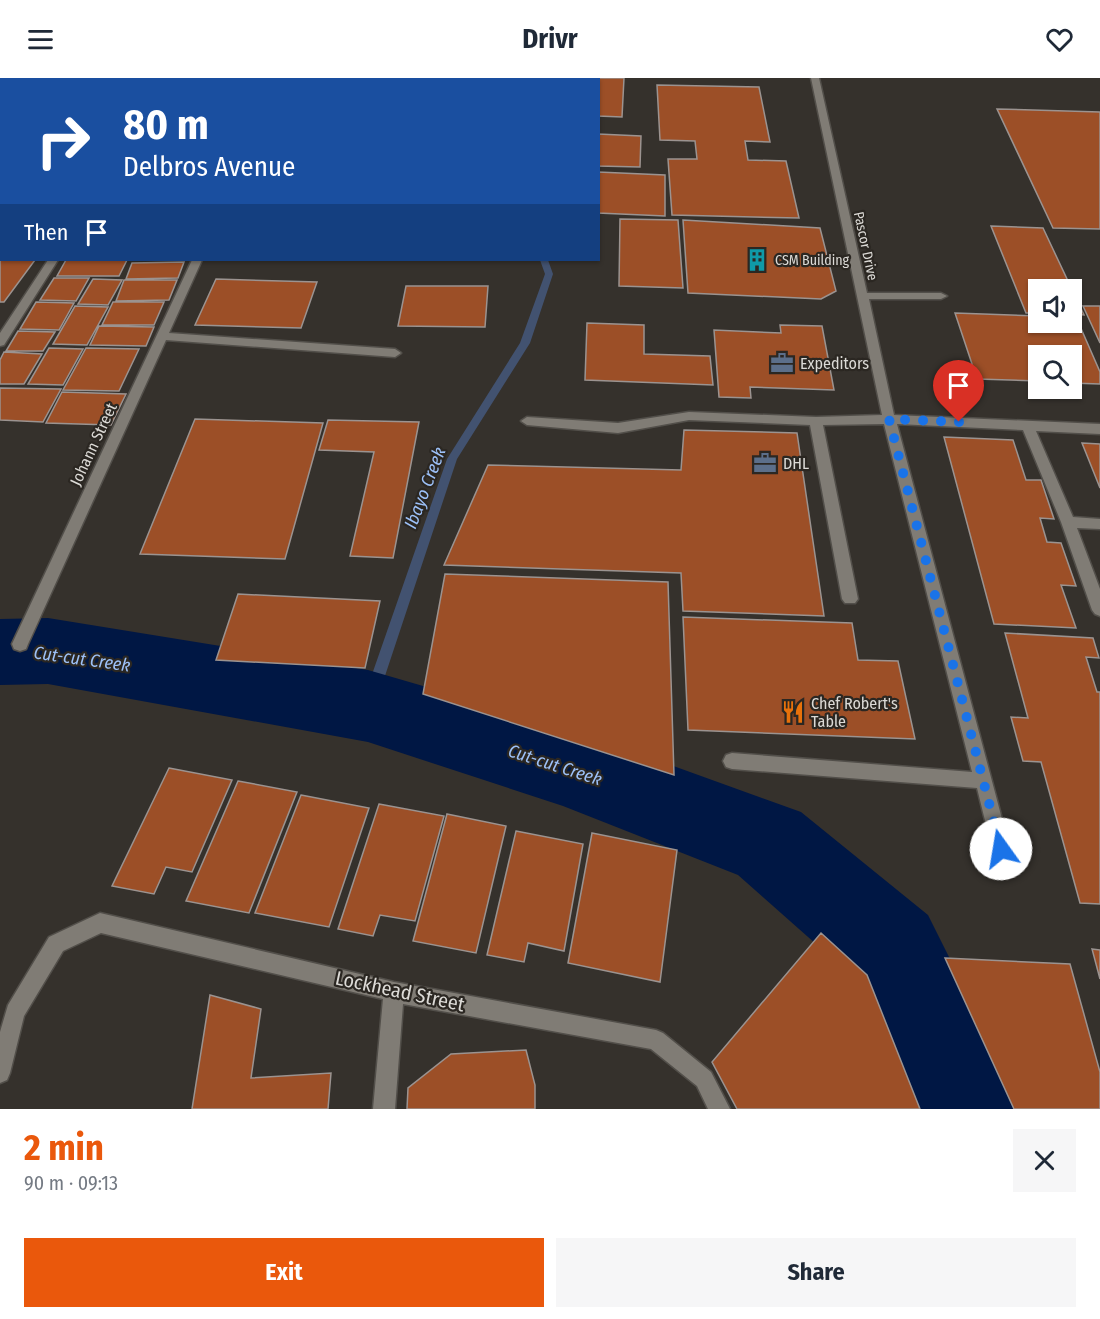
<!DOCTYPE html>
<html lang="en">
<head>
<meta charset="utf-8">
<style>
  body { margin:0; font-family:"Fira Sans Condensed",sans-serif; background:#f6f6f7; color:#1f2937; height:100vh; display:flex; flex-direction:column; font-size:22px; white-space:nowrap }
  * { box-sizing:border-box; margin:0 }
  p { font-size:20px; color:#747a83 }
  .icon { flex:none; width:33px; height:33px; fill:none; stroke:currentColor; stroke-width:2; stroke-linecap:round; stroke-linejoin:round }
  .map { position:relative; height:1031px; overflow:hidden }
  .sheet { display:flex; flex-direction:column; background:#fff; flex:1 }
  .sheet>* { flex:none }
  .guide { position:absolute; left:0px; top:0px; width:600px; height:183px; box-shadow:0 2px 4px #0004; background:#1a4fa0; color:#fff; overflow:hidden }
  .buttons { position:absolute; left:1028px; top:201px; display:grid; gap:12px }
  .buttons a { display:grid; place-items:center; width:54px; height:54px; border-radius:0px; background:#fff; box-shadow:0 2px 4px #0004; font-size:30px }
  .pin { position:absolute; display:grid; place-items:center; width:51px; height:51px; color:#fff; margin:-62px -26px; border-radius:50% 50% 50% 0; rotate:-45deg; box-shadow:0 0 6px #0007 }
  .pin .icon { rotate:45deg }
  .me { position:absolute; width:66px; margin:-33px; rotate:347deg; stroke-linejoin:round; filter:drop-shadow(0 0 4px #0008) }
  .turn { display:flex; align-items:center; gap:21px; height:126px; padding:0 24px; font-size:27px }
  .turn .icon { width:78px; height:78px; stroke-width:2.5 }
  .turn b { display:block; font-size:42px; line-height:51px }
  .then { display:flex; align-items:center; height:57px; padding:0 24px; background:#0003; gap:12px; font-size:22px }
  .round { display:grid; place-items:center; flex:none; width:63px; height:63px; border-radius:0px; background:#f6f6f7 }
  .headline { display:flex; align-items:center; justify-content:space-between; height:102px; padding:0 24px }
  h1 { font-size:36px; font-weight:700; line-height:45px; color:#ea580c }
  .button { display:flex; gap:12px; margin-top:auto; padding:12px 24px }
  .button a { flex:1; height:69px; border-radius:0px; background:#ea580c; color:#fff; font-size:24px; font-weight:700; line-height:69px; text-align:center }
  .button a+a { background:#f6f6f7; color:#1f2937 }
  header { display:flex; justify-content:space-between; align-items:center; height:78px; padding:0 24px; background:#fff; font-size:27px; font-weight:700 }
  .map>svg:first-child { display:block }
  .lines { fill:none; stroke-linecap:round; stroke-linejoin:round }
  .stream { fill:#425270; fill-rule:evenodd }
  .river { fill:#001744; fill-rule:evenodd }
  .building { fill:#9c4f27; stroke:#9b9390; stroke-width:1.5 }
  .minor-casing { stroke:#524f4a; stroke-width:3 }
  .minor { fill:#807c75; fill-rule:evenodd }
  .route { stroke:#1a73e8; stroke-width:10; stroke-dasharray:0 18 }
  .labels { text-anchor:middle; stroke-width:4.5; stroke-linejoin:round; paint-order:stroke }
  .far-street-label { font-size:14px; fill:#dcdad6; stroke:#2b2722 }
  .far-poi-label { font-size:14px; fill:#dcdad6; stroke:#2b2722; text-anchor:start }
  .poi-label { font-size:16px; fill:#dcdad6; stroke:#2b2722; text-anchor:start }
  .street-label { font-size:16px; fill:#dcdad6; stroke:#2b2722 }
  .water-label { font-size:18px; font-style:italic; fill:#9dc1f8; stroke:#2b2722 }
  .near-street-label { font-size:20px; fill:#dcdad6; stroke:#2b2722 }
</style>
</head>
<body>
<header><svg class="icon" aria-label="menu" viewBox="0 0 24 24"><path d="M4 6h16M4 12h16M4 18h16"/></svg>Drivr<svg class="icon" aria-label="heart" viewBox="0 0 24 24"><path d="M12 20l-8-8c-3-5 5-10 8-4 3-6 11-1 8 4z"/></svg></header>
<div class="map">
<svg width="1100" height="1031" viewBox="0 0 1100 1031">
  <rect width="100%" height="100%" fill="#35312c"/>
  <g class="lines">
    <path class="stream" d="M493 0H499V2H493Z
      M540 182H548L553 196 530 265 457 381 375 628 373 632 368 634 363 632 361 628 447 381 520 265 545 196Z"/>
    <path class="river" d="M48 540 368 592 568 650 801 734 928 837 1006 993 1021 1031H914L860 905 738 797 563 728 368 664 48 606 0 607V541Z"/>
  </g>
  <path class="building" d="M49 0H268L267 2Z
    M318 0H375L317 2Z
    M378 0H457L377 2Z
    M546 0H624L622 39 598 38V2Z
    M657 7 759 9 770 64 745 63 748 82 786 83 799 140 672 137 668 81H697L695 63 660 62Z
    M997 31 1100 34V151L1053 150Z
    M598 56 641 58 640 89 598 88Z
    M598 94 665 97V138L598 135Z
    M620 141 678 142 683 210 619 208Z
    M683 142 820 150 836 213 821 221 688 215Z
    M991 148 1043 150 1084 237 1071 236V212H1038V235H1026Z
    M0 169 2 182H35L4 224H0Z
    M66 182H127L119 198H57Z
    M184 184 178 200 126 201 132 185Z
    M54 200H89L76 223 40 222Z
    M93 201 122 202 108 227 78 226Z
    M216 201 317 204 301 250 195 247Z
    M124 202H177L169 222 116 223Z
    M406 208H488L485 249 398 248Z
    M36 224 74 225 59 252 20 251Z
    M113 224H164L154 247H102Z
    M75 228 108 229 87 267 53 266Z
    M1083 228H1100V265Z
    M955 235 1038 238V244H1071V239H1076L1100 294V306L1071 305V278H1038V303L977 301Z
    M587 245 644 247V276L710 278 713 307 585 302Z
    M780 247 822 248 834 312 750 309 751 320 719 319 714 252 781 255Z
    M99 248 154 249 146 268 90 267Z
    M18 253 55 254 43 273H6Z
    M49 270 83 271 63 307 28 306Z
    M86 270 139 271 119 313 63 312Z
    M4 274 42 276 24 306H0V282Z
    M0 310 61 311 43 344 0 342Z
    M62 314 126 316 111 347 46 345Z
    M195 341 323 345 285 481 140 476Z
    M328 342 419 344 393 480 350 478 374 374 319 372Z
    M684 352 797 355 824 538 683 533 681 495 444 487 488 387 681 392Z
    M944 359 1013 362 1026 402H1041L1054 441 1040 440 1047 464 1061 465 1076 508 1061 507 1076 550 994 546Z
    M1082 365 1100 366V410Z
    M445 496 668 504 674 697 423 616Z
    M238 516 380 523 365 590 216 582Z
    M683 539 852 545 858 582 898 583 915 661 688 652Z
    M1005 555 1093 560 1099 580 1086 579 1097 614H1100V826L1080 825 1041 684 1023 683 1011 639 1028 640Z
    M169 690 232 702 192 794 166 789 154 816 112 808Z
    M238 703 297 714 249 835 186 823Z
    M301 717 369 730 329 849 255 835Z
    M379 726 444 738 415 843 380 837 373 858 338 851Z
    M447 736 506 748 476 875 413 863Z
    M516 753 583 766 564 873 528 865 524 884 487 877Z
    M592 755 677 772 660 904 568 885Z
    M821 855 867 897 920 1031H737L712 984Z
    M1092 871 1100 872V901Z
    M945 880 1070 886 1100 994V1031H1014Z
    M210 917 261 931 251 1000 331 995 328 1031H192Z
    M526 972 535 1007V1031H407L408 1010 451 976Z"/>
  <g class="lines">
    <g class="minor-casing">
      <path id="minor" d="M280 0H288L279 2Z
        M811 0H819L867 215H941L947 218 941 221H869L894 337 1100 346V356L1036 353 1073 439 1100 441V451L1077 450 1100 511V538L1095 536 1092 532 1061 444 1023 352 897 346 1010 771 1007 777 1001 780 995 777 992 771 977 710 732 691 726 689 723 683 726 677 732 675 972 694 884 346 823 347 858 521 855 525H845L842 521 810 347 689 342 618 355 527 347 521 343 527 339 618 345 689 334 816 339 882 337Z
        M0 44H2V50H0Z
        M0 156H2V162H0Z
        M48 182H58L4 267 0 268V255Z
        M192 182H202L169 255 395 271 401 275 395 279 166 262 28 566 26 571 20 573 14 571 12 566Z
        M100 835 394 904 656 952 663 955 711 994 730 1031H708L697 1008 651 971 403 926 395 1031H373L383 921 101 855 63 873 24 938 10 995 7 1002 0 1005V954L8 927 49 859Z"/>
    </g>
    <use href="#minor" class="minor"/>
  </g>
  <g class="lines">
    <path class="route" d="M959 344 889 341 1001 771"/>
  </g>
  <defs>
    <g id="building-bare" transform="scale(1.8)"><path d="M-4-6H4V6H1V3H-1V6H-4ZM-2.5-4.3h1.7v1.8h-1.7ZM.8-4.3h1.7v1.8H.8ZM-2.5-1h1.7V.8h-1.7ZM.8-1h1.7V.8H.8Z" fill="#0f9aa8" stroke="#2b2722" stroke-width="2.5" paint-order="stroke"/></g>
    <g id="office-bare" transform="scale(1.8)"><path d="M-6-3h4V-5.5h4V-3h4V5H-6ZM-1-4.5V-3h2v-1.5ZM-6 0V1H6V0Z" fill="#5c6f8a" stroke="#2b2722" stroke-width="2.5" paint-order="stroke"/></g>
    <g id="restaurant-bare" transform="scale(1.8)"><path d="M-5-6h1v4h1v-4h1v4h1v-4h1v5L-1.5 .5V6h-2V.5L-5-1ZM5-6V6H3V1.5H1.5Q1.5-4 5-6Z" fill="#e8710a" stroke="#2b2722" stroke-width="2.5" paint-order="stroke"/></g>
  </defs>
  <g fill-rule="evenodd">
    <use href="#building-bare" x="757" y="182"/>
    <use href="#office-bare" x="782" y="285"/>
    <use href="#office-bare" x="765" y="385"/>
    <use href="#restaurant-bare" x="793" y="634"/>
  </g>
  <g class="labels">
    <g class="far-street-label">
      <text transform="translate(866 168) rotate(78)" y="5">Pascor Drive</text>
    </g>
    <g class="far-poi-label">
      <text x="775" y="187">CSM Building</text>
    </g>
    <g class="poi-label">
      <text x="800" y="291">Expeditors</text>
      <text x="783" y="391">DHL</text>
      <text x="811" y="631">Chef Robert's<tspan x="811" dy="18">Table</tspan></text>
    </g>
    <g class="street-label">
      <text transform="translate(93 366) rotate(-65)" y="6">Johann Street</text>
    </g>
    <g class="water-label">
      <text transform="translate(425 410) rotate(-69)" y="6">Ibayo Creek</text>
      <text transform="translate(82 581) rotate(8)" y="6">Cut-cut Creek</text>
      <text transform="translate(555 687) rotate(18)" y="6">Cut-cut Creek</text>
    </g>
    <g class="near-street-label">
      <text transform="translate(400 913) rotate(12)" y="7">Lockhead Street</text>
    </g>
  </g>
</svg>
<div class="buttons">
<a><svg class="icon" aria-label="sound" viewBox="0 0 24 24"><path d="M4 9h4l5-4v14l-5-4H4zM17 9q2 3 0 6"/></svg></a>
<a><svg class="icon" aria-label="search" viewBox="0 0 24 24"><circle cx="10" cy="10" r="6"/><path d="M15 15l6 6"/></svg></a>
</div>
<div class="pin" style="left:959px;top:344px;background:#d93025"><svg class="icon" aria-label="arrive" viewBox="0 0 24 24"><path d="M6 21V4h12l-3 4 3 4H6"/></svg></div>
<svg class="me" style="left:1001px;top:771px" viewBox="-20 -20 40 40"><circle r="19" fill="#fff"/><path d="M0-13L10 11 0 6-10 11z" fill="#1a73e8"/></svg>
<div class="guide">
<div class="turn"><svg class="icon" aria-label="right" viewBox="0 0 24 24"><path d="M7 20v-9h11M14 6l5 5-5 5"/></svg><div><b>80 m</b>Delbros Avenue</div></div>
<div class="then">Then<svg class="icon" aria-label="arrive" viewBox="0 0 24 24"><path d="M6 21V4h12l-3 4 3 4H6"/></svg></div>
</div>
</div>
<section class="sheet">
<div class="headline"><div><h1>2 min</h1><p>90 m · 09:13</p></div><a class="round"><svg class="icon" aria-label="close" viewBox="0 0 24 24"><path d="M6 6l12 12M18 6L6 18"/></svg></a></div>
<div class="button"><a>Exit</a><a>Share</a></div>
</section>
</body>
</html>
